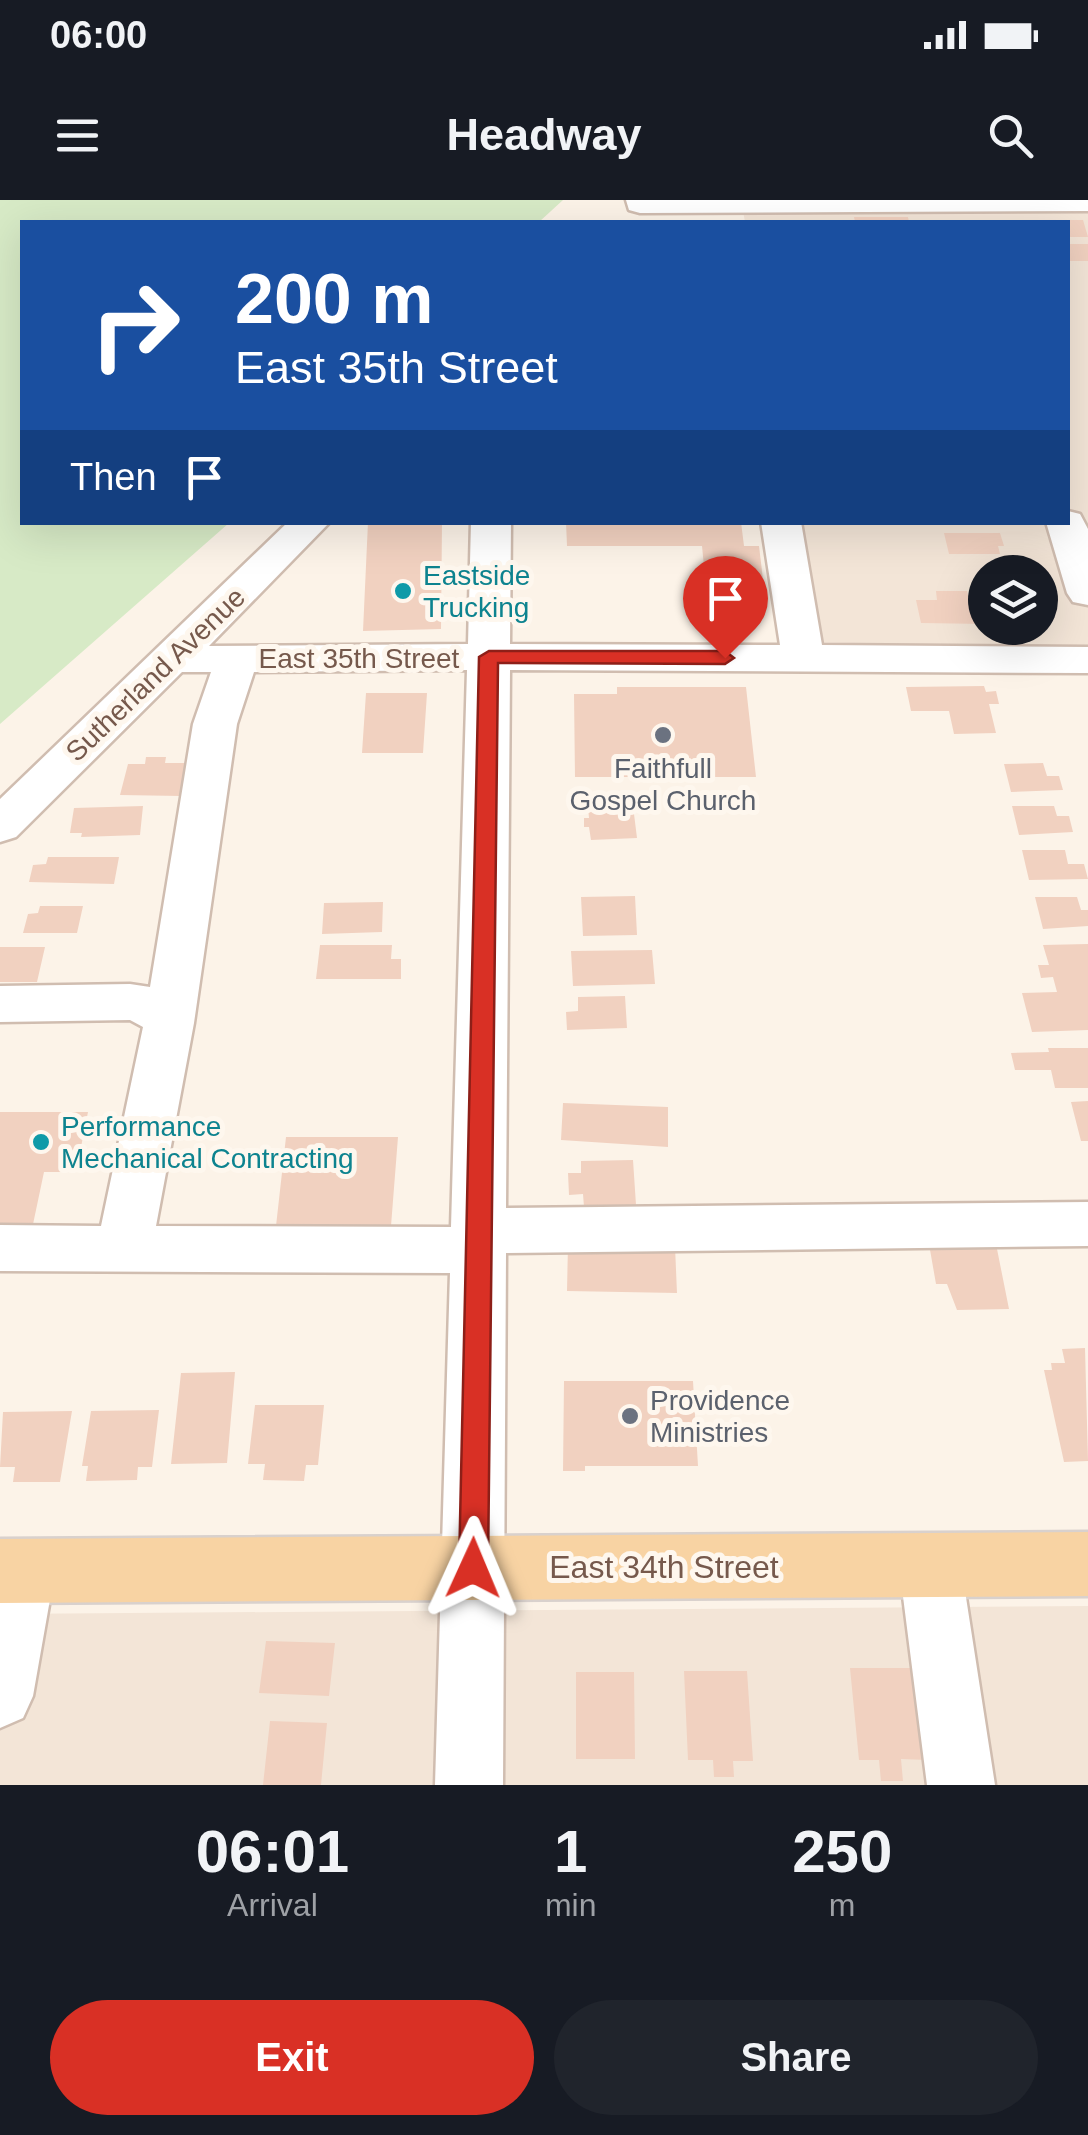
<!DOCTYPE html>
<html lang="en">
<head>
<meta charset="utf-8">
<style>
  body { margin:0; font-family:Arial,sans-serif; background:#20242c; color:#f1f3f6; height:100vh; display:flex; flex-direction:column; font-size:38px; white-space:nowrap }
  * { box-sizing:border-box; margin:0 }
  p { font-size:32px; color:#9ea1a6 }
  .icon { flex:none; width:55px; height:55px; fill:none; stroke:currentColor; stroke-width:2; stroke-linecap:round; stroke-linejoin:round }
  .map { position:relative; height:1585px; overflow:hidden }
  .drawer { display:flex; flex-direction:column; background:#171b24; flex:1 }
  .drawer>* { flex:none }
  .hud { position:absolute; left:20px; top:20px; width:1050px; height:305px; border-radius:0px; box-shadow:0 10px 40px #0002; background:#1a4fa0; color:#fff; overflow:hidden }
  .buttons { position:absolute; left:968px; top:355px; display:grid; gap:20px }
  .buttons a { display:grid; place-items:center; width:90px; height:90px; border-radius:50%; background:#171b24; box-shadow:0 10px 40px #0002; font-size:50px }
  .pin { position:absolute; display:grid; place-items:center; width:85px; height:85px; color:#fff; margin:-102px -42px; border-radius:50% 50% 50% 0; rotate:-45deg; box-shadow:0 0 10px #0007 }
  .pin .icon { rotate:45deg }
  .me { position:absolute; width:110px; margin:-55px; rotate:1deg; stroke-linejoin:round; filter:drop-shadow(0 0 8px #0008) }
  .turn { display:flex; align-items:center; gap:35px; height:210px; padding:0 50px; font-size:45px }
  .turn .icon { width:130px; height:130px; stroke-width:2.5 }
  .turn b { display:block; font-size:70px; line-height:85px }
  .then { display:flex; align-items:center; height:95px; padding:0 50px; background:#0003; gap:20px; font-size:38px }
  .eta { display:flex; justify-content:space-evenly; align-items:center; height:170px; text-align:center }
  .eta b { font-size:60px; font-weight:700; line-height:70px }
  .button { display:flex; gap:20px; margin-top:auto; padding:20px 50px }
  .button a { flex:1; height:115px; border-radius:60px; background:#d93025; color:#fff; font-size:40px; font-weight:700; line-height:115px; text-align:center }
  .button a+a { background:#20242c; color:#f1f3f6 }
  .status { display:flex; justify-content:space-between; align-items:center; height:70px; padding:0 50px; background:#171b24; direction:ltr }
  .status svg { height:28px; fill:currentColor }
  header { display:flex; justify-content:space-between; align-items:center; height:130px; padding:0 50px; background:#171b24; font-size:45px; font-weight:700 }
  .map>svg:first-child { display:block }
  .residential { fill:#f3e5d7; fill-rule:evenodd }
  .green { fill:#d7eac6 }
  .building { fill:#f1d1c0 }
  .lines { fill:none; stroke-linecap:round; stroke-linejoin:round }
  .minor-casing { stroke:#d0bdb0; stroke-width:5 }
  .major-casing { stroke:#d9d1cd; stroke-width:5 }
  .minor { fill:#fff; fill-rule:evenodd }
  .major { fill:#f8d3a3; fill-rule:evenodd }
  .route { fill:#d93025; stroke:#8d1f18; stroke-width:2.5 }
  .culture-dot { fill:#0f9aa8; stroke:#fef7ee; stroke-width:4 }
  .worship-dot { fill:#6b7280; stroke:#fef7ee; stroke-width:4 }
  .labels { text-anchor:middle; stroke-width:10; stroke-linejoin:round; paint-order:stroke }
  .culture-label { font-size:28px; fill:#0d838f; stroke:#fef7ee; text-anchor:start }
  .street-label { font-size:28px; fill:#76594c; stroke:#fef7ee }
  .worship-label { font-size:28px; fill:#5b616d; stroke:#fef7ee }
  .near-street-label { font-size:32px; fill:#76594c; stroke:#fef7ee }
</style>
</head>
<body>
<div class="status"><b>06:00</b><svg viewBox="0 0 49 12"><path d="M0 12V9h3v3zM5 12V6h3v6zM10 12V3h3v9zM15 12V0h3v12zM26 1h20v11H26zM47 4h2v5h-2z"/></svg></div>
<header><svg class="icon" aria-label="menu" viewBox="0 0 24 24"><path d="M4 6h16M4 12h16M4 18h16"/></svg>Headway<svg class="icon" aria-label="search" viewBox="0 0 24 24"><circle cx="10" cy="10" r="6"/><path d="M15 15l6 6"/></svg></header>
<div class="map">
<svg width="1088" height="1585" viewBox="0 0 1088 1585">
  <rect width="100%" height="100%" fill="#fcf3e8"/>
  <path class="residential" d="M741 0H1088V448L812 445 793 323 1068 322V22H745ZM985 372H1040V428H985Z
    M1088 1406V1585H0V1414Z"/>
  <path class="green" d="M0 0H563L539 22H22V322L229 323 0 524Z"/>
  <path class="building" d="M854 17H908L909 22H855Z
    M1068 20H1083L1088 37H1068Z
    M1068 44H1088V61H1068Z
    M368 322H442L441 429 363 431Z
    M566 322H741L744 346H759L765 396 707 397 702 346H567Z
    M944 333H1000L1004 346H998L1000 354H949Z
    M936 391H967L969 400 983 396 985 424 921 423 916 400H937Z
    M984 486 986 492 996 491 999 504H989L996 533 954 534 949 511H911L906 487Z
    M617 487H746L756 577H575L574 494H617Z
    M366 493H427L423 553H362Z
    M146 557H166L165 563H187L181 596 120 595 128 564H145Z
    M1043 563 1047 576H1059L1063 590 1011 592 1004 564Z
    M143 606 140 635 81 637 82 633H70L74 608Z
    M633 606 637 638 591 640 589 627H584V618H589L588 607Z
    M1012 606H1054L1057 616H1069L1073 632 1019 635Z
    M1022 650H1065L1068 664H1084L1088 679 1029 680Z
    M48 657H119L114 684 29 682 33 665 46 664Z
    M635 696 637 735 583 736 581 697Z
    M1035 697H1077L1081 710H1088V726L1043 729Z
    M383 702 382 732 322 734 324 703Z
    M40 706H83L77 733H23L28 714 38 713Z
    M1088 744V830L1032 832 1022 793 1057 792 1053 777 1041 778 1038 765H1049L1043 745Z
    M320 745H392L391 759H401V779H316Z
    M0 747H45L37 782H0Z
    M652 750 655 784 573 786 571 751Z
    M625 796 627 828 567 830 566 812 578 811V797Z
    M1048 848H1088V888H1055L1051 870H1015L1011 853 1049 852Z
    M1088 901V941H1081L1071 902Z
    M563 903 668 907V947L561 940Z
    M0 912H88L76 972H44L32 1029H0Z
    M286 937H398L391 1026H276Z
    M633 960 636 1005 584 1007 583 994 569 995 568 973H581V961Z
    M568 1044 675 1046 677 1093 567 1091Z
    M929 1044H996L1009 1109 957 1110 947 1084H936Z
    M1085 1148 1088 1261 1064 1262 1044 1170H1052L1051 1163H1065L1062 1149Z
    M235 1172 227 1263 171 1264 181 1173Z
    M564 1181H693L698 1266H585V1271H563Z
    M255 1205H324L318 1265H306L304 1281 263 1280 265 1264H248Z
    M159 1210 152 1267H138L137 1280 86 1281 88 1266H82L91 1211Z
    M72 1211 60 1282H13L15 1267H0L3 1212Z
    M266 1441 335 1443 329 1496 259 1493Z
    M850 1468H916L927 1560 901 1559 903 1581H881L879 1560H859Z
    M684 1471H747L753 1561H733L734 1577H714L713 1560H688Z
    M576 1472H634L635 1559H576Z
    M270 1521 327 1523 321 1585H263Z"/>
  <g class="lines">
    <g class="minor-casing">
      <path id="minor" d="M626 0H1088V11L640 13 629 10Z
        M1068 311 1080 314 1088 329V405L1073 402 1067 393 1046 322H1068Z
        M288 322H330L209 446 468 444 471 322H511L510 444 780 445 761 322H801L822 445 1088 447V473L510 470 506 1008 1088 1002V1046L506 1053 503 1585H435L450 1073 0 1071V1025L101 1026 143 827 130 820 0 822V786L130 784 150 787 193 524 211 472H182L16 637 0 642V599ZM467 470 451 1027 156 1026 194 823 237 524 254 472Z
        M930 1336 952 1345 961 1365 995 1585H927L899 1365 908 1345Z
        M23 1342 45 1350 55 1371 33 1496 23 1518 0 1528V1352Z"/>
    </g>
    <g class="major-casing">
      <path id="major" d="M1088 1332V1396L0 1403V1339Z"/>
    </g>
    <use href="#minor" class="minor"/>
    <use href="#major" class="major"/>
  </g>
  <path class="route" d="M489 451H725L734 458 725 464 498 463 488 1368 483 1377 473 1381 463 1377 459 1368 479 457Z"/>
  <g class="culture-dot">
    <circle cx="403" cy="391" r="10"/>
    <circle cx="41" cy="942" r="10"/>
  </g>
  <g class="worship-dot">
    <circle cx="663" cy="535" r="10"/>
    <circle cx="630" cy="1216" r="10"/>
  </g>
  <g class="labels">
    <g class="culture-label">
      <text x="423" y="385">Eastside<tspan x="423" dy="32">Trucking</tspan></text>
      <text x="61" y="936">Performance<tspan x="61" dy="32">Mechanical Contracting</tspan></text>
    </g>
    <g class="street-label">
      <text x="359" y="468">East 35th Street</text>
      <text transform="translate(155 474) rotate(-44)" y="10">Sutherland Avenue</text>
    </g>
    <g class="worship-label">
      <text x="663" y="578">Faithfull<tspan x="663" dy="32">Gospel Church</tspan></text>
      <text x="650" y="1210" text-anchor="start">Providence<tspan x="650" dy="32">Ministries</tspan></text>
    </g>
    <g class="near-street-label">
      <text x="664" y="1378">East 34th Street</text>
    </g>
  </g>
</svg>
<div class="buttons">
<a><svg class="icon" aria-label="layers" viewBox="0 0 24 24"><path d="M12 4l9 5-9 5-9-5zM3 14l9 5 9-5"/></svg></a>
</div>
<div class="pin" style="left:725px;top:458px;background:#d93025"><svg class="icon" aria-label="arrive" viewBox="0 0 24 24"><path d="M6 21V4h12l-3 4 3 4H6"/></svg></div>
<svg class="me" style="left:473px;top:1368px" viewBox="-20 -20 40 40"><path d="M0-17L14 15 0 8-14 15z" fill="#d93025" stroke="#fff" stroke-width="4"/></svg>
<div class="hud">
<div class="turn"><svg class="icon" aria-label="right" viewBox="0 0 24 24"><path d="M7 20v-9h11M14 6l5 5-5 5"/></svg><div><b>200 m</b>East 35th Street</div></div>
<div class="then">Then<svg class="icon" aria-label="arrive" viewBox="0 0 24 24"><path d="M6 21V4h12l-3 4 3 4H6"/></svg></div>
</div>
</div>
<section class="drawer">
<div class="eta">
<div><b>06:01</b><p>Arrival</p></div>
<div><b>1</b><p>min</p></div>
<div><b>250</b><p>m</p></div>
</div>
<div class="button"><a>Exit</a><a>Share</a></div>
</section>
</body>
</html>
